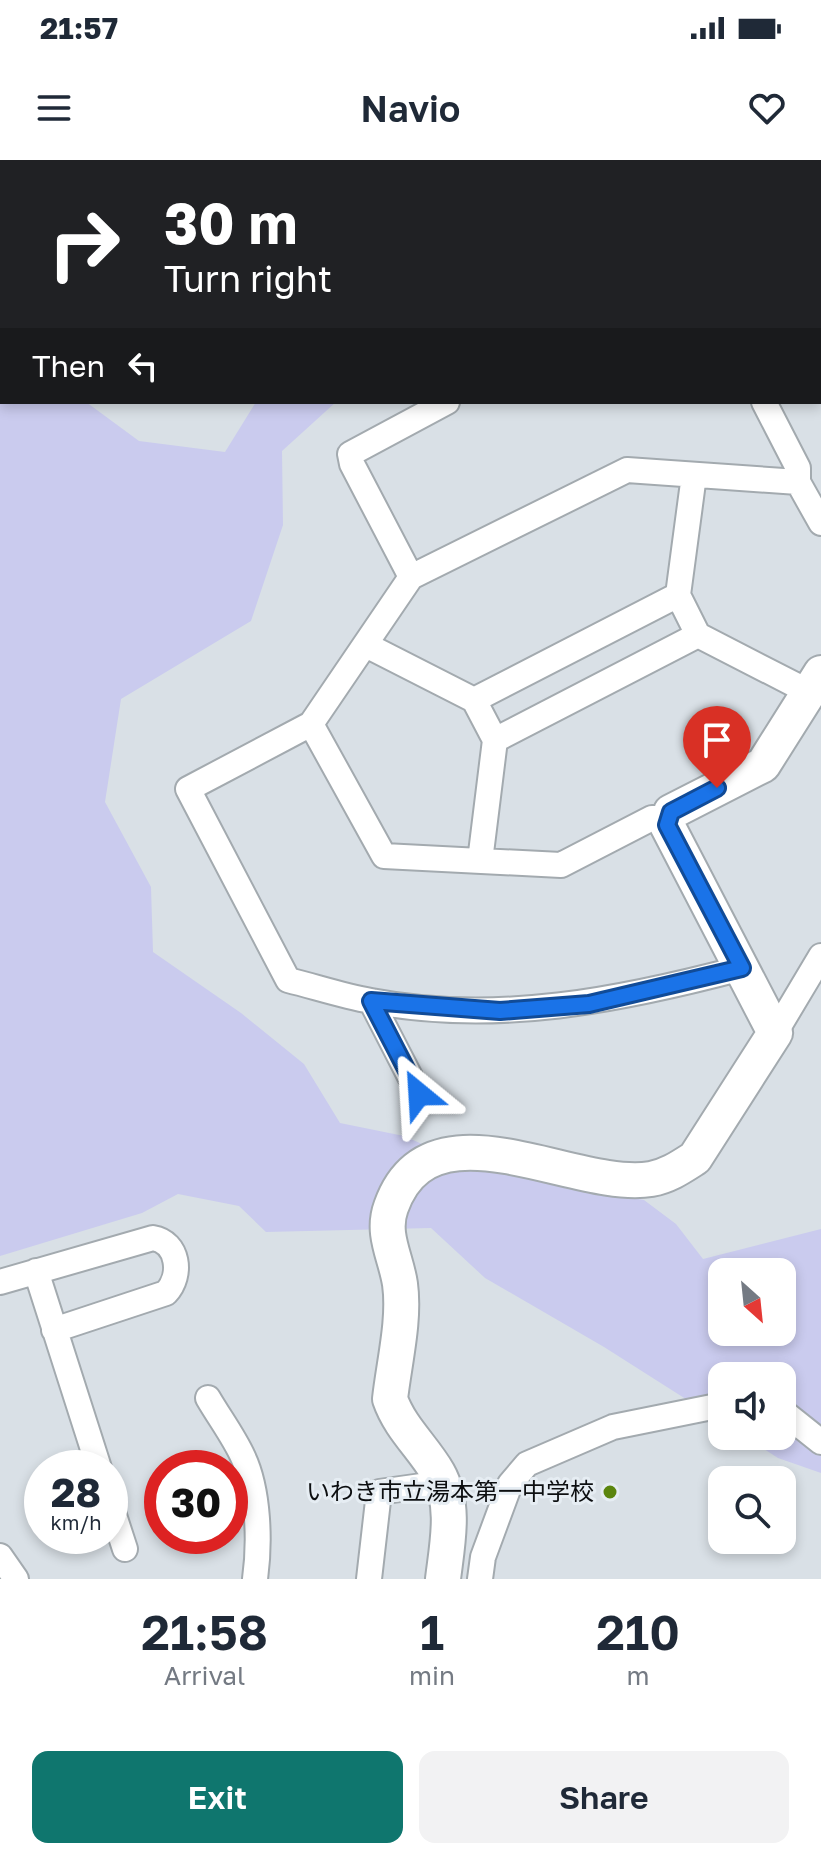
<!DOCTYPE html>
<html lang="en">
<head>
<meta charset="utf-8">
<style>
  body { margin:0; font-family:"Golos Text","Noto Sans JP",sans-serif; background:#f2f2f3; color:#1f2937; height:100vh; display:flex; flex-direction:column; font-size:30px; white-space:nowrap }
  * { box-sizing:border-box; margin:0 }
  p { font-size:26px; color:#747a83 }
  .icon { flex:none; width:44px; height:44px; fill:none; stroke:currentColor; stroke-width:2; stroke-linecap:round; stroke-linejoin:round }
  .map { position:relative; height:1419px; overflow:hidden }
  .drawer { display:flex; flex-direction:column; background:#fff; flex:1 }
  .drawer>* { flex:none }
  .top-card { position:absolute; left:0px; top:0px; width:822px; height:244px; box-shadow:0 4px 12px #0003; background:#202124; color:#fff; overflow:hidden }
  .needle { width:52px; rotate:153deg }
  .buttons { position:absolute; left:708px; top:1098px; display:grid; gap:16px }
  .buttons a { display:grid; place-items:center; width:88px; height:88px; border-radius:16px; background:#fff; box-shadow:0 4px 12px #0003; font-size:40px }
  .speed { position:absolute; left:24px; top:1290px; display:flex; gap:16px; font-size:40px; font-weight:700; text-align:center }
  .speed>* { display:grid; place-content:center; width:104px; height:104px; border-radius:50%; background:#fff; box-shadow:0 4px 12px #0003; line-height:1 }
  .speed small { font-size:20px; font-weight:400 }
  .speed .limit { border:12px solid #d22; background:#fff; color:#111 }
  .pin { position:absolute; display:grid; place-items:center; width:68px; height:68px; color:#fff; margin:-82px -34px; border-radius:50% 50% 50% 0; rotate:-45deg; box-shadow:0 0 8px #0007 }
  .pin .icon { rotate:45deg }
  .me { position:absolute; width:88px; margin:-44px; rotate:333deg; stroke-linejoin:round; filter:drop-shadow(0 0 6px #0008) }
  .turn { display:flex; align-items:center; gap:28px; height:168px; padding:0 32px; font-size:36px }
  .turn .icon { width:104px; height:104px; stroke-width:2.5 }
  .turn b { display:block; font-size:56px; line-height:68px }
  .then { display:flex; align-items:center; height:76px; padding:0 32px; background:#0003; gap:16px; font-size:30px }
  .eta { display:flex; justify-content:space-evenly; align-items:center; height:136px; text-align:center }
  .eta b { font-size:48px; font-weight:600; line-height:56px }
  .action { display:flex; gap:16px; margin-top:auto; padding:16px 32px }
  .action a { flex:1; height:92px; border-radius:16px; background:#0f766e; color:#fff; font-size:32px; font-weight:600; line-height:92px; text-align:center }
  .action a+a { background:#f2f2f3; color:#1f2937 }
  .status { display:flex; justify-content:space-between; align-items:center; height:56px; padding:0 40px; background:#fff; direction:ltr }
  .status svg { height:22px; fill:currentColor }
  header { display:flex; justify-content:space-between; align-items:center; height:104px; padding:0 32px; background:#fff; font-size:36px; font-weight:600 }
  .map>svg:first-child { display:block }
  .green { fill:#cacbee; fill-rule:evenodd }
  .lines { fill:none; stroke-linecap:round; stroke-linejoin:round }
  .street-casing { stroke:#a3aaaf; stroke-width:28 }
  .secondary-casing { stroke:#a3aaaf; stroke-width:38 }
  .street { stroke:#fff; stroke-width:24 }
  .secondary { stroke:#fff; stroke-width:34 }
  .route-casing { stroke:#114b97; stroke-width:20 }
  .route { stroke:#1a73e8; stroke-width:14 }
  .poi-dot { fill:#5b850e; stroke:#e6edf3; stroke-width:3 }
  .labels { text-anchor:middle; stroke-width:6; stroke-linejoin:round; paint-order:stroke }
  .poi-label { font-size:24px; fill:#0d0f11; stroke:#e6edf3; text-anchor:end }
</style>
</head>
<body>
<div class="status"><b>21:57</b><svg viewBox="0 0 49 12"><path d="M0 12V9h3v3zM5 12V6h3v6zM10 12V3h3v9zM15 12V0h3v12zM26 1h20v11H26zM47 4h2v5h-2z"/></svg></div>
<header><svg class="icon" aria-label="menu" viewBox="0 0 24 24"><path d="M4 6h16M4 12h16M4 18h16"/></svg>Navio<svg class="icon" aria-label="heart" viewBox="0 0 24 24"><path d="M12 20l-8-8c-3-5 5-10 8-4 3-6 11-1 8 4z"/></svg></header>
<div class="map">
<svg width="821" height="1419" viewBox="0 0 821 1419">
  <rect width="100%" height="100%" fill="#d9e0e6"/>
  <path class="green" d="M0 180 2 242H86L139 281 225 292 256 242H336L282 291 283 365 251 461 121 539 105 642 151 727 153 792 241 853 304 904 340 963 404 976 476 1008 644 1040 676 1064 703 1099 821 1069V1313L778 1298 744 1276H782V1216H722V1262L604 1187 485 1118 431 1068 266 1072 239 1046 178 1034 142 1053 0 1096ZM722 1112H782V1172H722Z"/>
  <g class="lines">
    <g class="street-casing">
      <path id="street" d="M367 0 368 2
        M801 0 804 2
        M820 13 821 14
        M820 48 821 47
        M820 96 821 98
        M764 242 798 308V322L821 363
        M694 315 678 435 698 475 809 532
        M411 417 352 304 350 294 447 242
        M366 485 474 540
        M311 564 411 417 627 310 798 322
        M495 580 698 475
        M667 658H652L561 705 384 696 311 564 188 629 288 820C316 827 343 836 371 841 497 865 621 840 742 808
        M480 701 495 580 474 540 678 435
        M371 841 419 934
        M775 873 821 796
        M36 1111 99 1308
        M0 1122 153 1078C178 1082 183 1115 166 1133L54 1170
        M208 1238C219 1257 234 1277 243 1297 259 1331 260 1383 255 1419
        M782 1251 821 1282
        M110 1343 125 1389
        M0 1396 16 1419
        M369 1419 379 1332 443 1323
        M480 1419 483 1397 510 1324 527 1304 613 1267 722 1245"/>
    </g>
    <g class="secondary-casing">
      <path id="secondary" d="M443 1419C447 1385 456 1345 438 1313 423 1287 400 1268 390 1239 394 1203 405 1160 400 1124 396 1097 381 1074 391 1047 430 936 574 1032 651 1019 668 1016 681 1007 695 998L775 873 667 665 671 652 763 605 821 513"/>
    </g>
    <use href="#street" class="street"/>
    <use href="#secondary" class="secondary"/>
  </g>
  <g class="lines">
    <g class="route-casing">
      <path id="route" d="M419 934 371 841 500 851 589 844 742 808 667 665 671 652 717 628"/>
    </g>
    <use href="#route" class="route"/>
  </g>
  <circle class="poi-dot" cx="610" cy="1332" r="8"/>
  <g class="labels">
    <g class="poi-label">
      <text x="594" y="1340">いわき市立湯本第一中学校</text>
    </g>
  </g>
</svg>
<div class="buttons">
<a><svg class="needle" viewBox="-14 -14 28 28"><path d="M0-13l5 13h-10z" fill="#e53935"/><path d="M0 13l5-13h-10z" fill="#747a83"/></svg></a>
<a><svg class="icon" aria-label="sound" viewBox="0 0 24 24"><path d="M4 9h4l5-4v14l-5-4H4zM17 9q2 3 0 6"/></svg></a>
<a><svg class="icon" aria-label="search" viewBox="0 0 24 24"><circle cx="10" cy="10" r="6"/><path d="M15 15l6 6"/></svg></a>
</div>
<div class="speed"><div>28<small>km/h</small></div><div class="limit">30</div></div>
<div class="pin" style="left:717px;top:628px;background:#d93025"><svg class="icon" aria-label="arrive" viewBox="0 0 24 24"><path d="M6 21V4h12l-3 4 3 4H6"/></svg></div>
<svg class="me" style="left:419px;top:934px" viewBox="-20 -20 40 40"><path d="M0-17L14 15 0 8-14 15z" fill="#1a73e8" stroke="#fff" stroke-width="4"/></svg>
<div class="top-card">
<div class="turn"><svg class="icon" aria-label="right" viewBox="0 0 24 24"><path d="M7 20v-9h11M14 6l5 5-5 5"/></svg><div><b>30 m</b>Turn right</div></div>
<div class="then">Then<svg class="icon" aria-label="left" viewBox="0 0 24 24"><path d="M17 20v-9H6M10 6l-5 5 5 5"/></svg></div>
</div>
</div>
<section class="drawer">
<div class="eta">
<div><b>21:58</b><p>Arrival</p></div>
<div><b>1</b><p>min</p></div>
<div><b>210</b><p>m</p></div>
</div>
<div class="action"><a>Exit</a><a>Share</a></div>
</section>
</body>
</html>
